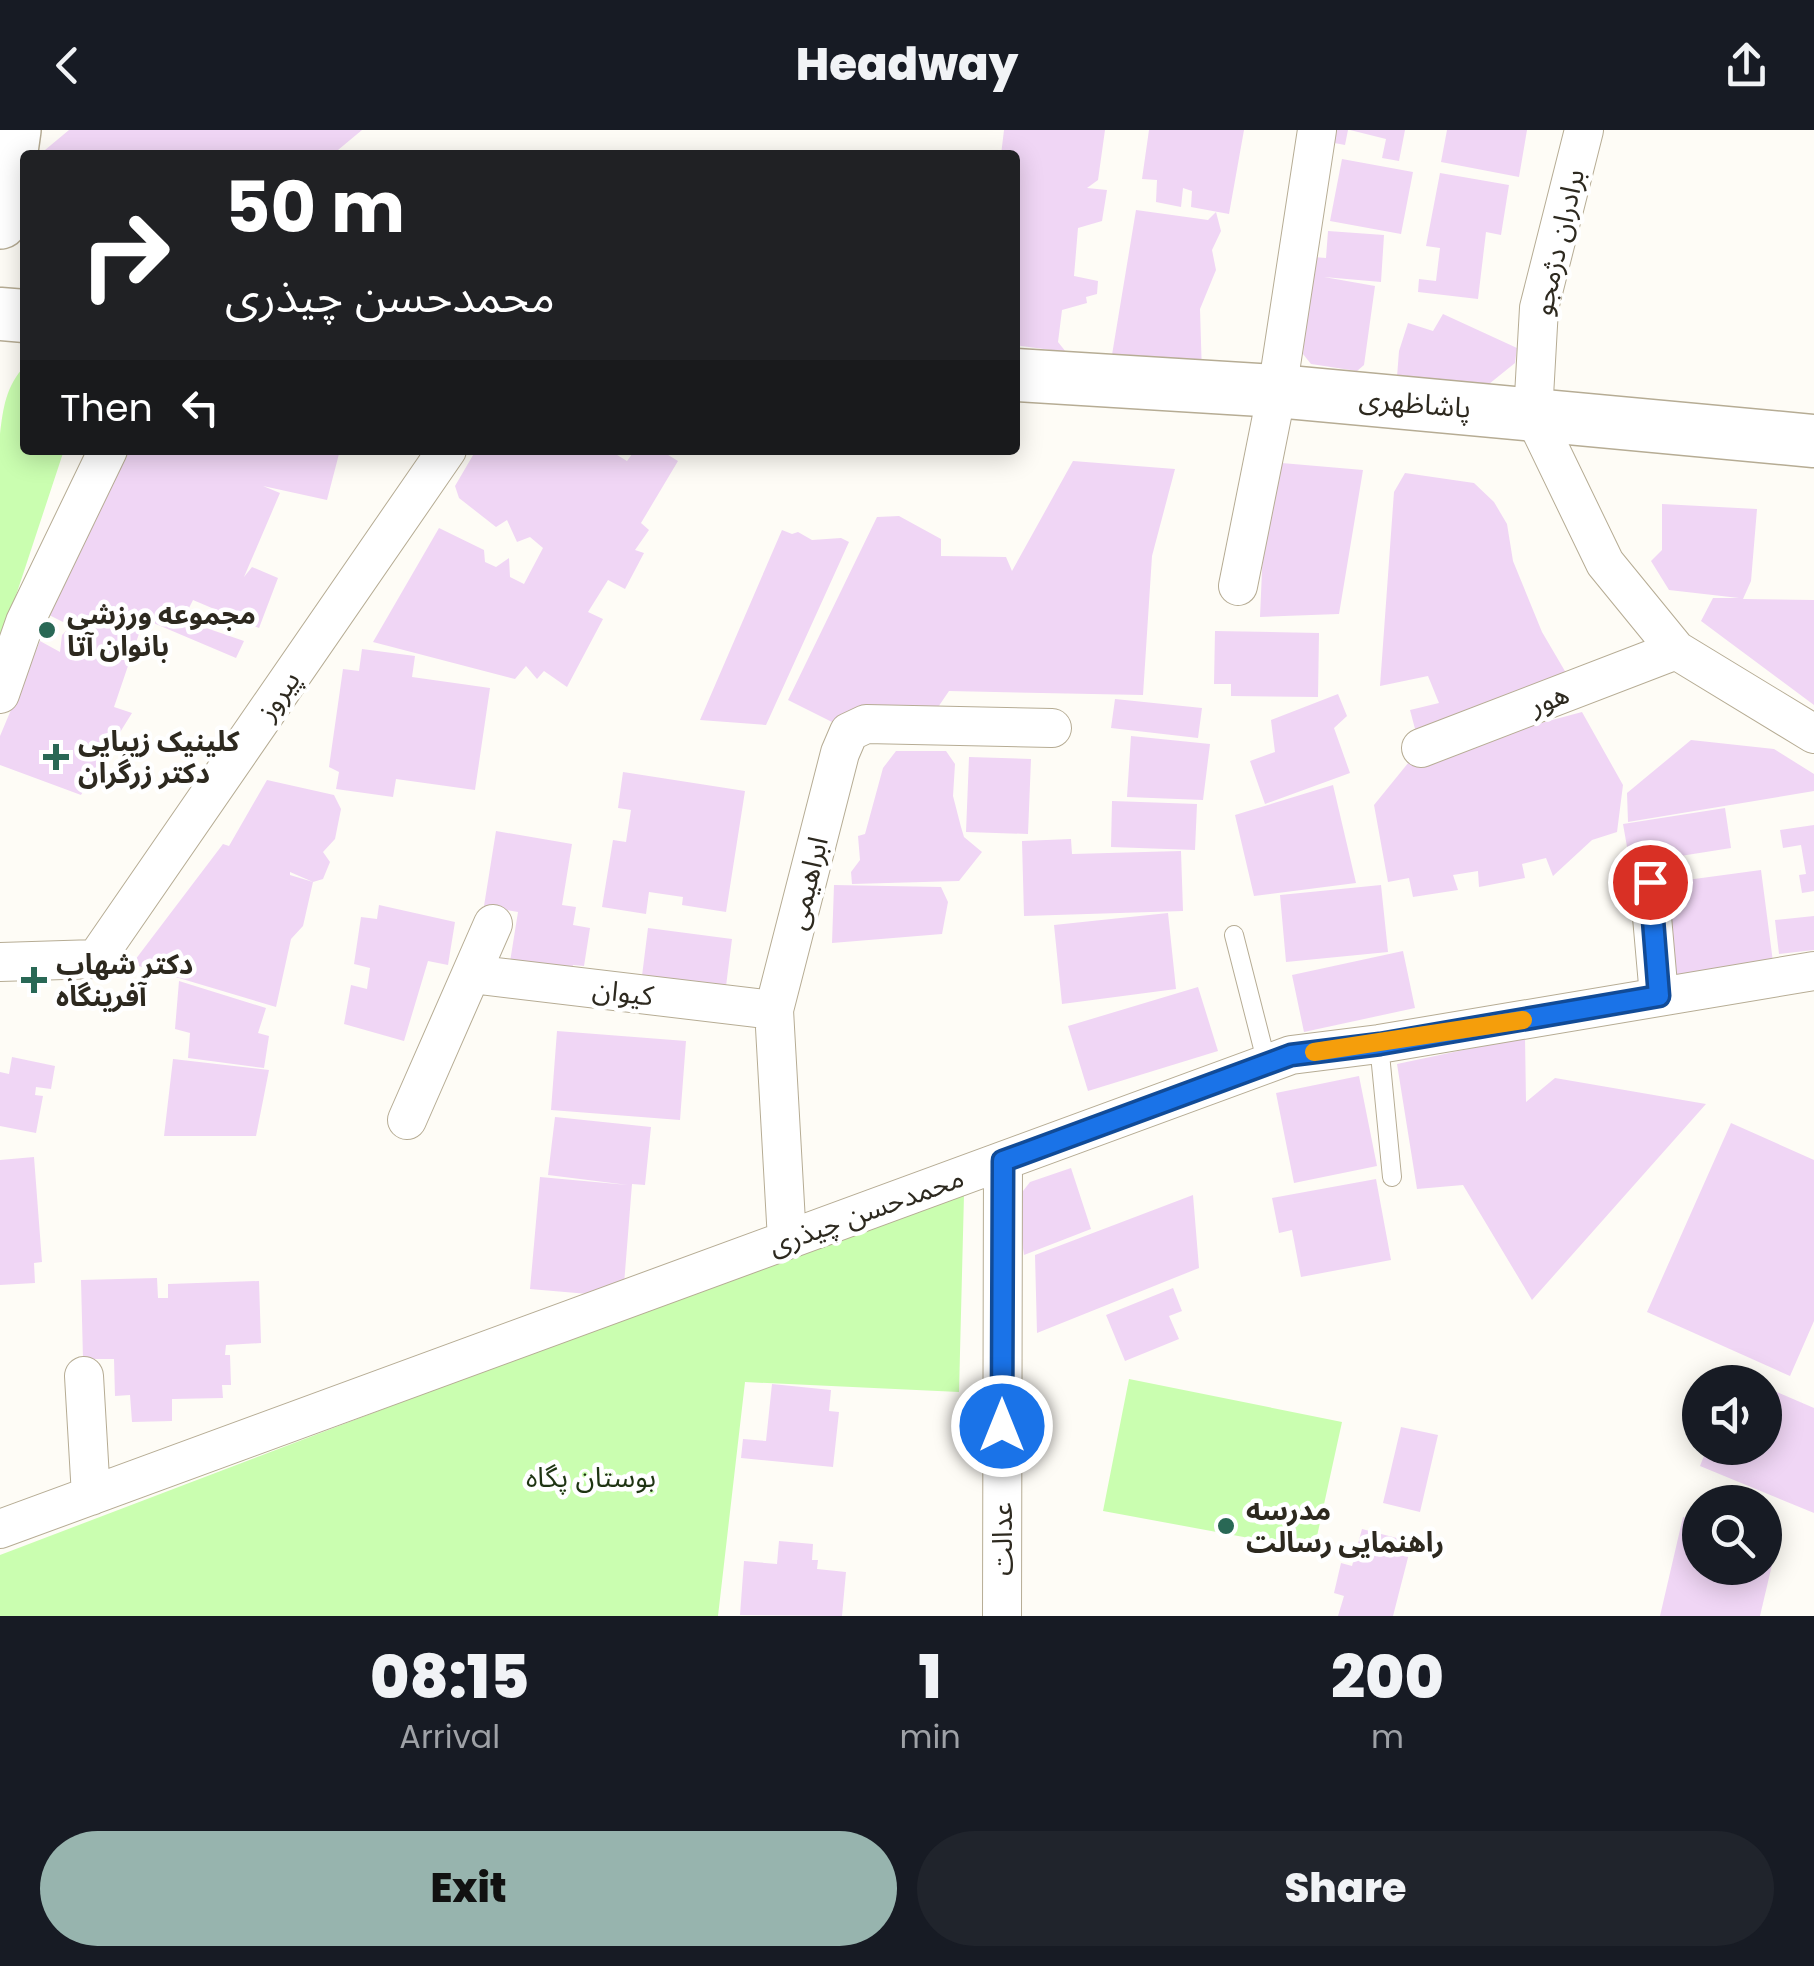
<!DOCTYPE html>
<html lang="en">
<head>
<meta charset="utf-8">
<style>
  body { margin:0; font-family:Poppins,"Noto Sans Arabic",sans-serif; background:#20242c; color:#f1f3f6; height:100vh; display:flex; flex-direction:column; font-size:38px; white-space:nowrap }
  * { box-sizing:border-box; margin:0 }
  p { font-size:32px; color:#9ea1a6 }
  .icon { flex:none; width:55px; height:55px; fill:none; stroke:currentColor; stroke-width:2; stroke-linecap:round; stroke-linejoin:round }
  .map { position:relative; height:1486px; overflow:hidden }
  .drawer { display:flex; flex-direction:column; background:#171b24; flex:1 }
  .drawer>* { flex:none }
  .guide { position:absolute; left:20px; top:20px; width:1000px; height:305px; border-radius:10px; box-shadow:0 5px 25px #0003; background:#202124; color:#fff; overflow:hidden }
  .tools { position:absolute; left:1682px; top:1235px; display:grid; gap:20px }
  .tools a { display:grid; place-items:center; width:100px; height:100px; border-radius:50%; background:#171b24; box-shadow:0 5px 25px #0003; font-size:50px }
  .pin { position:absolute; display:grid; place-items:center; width:85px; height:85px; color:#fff; margin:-42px; border:5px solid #fff; border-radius:50%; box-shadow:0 2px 10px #0007 }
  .me { position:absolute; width:110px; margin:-55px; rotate:0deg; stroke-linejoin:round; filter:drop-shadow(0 0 8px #0008) }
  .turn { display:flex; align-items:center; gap:35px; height:210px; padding:0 40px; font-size:45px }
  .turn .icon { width:130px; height:130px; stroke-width:2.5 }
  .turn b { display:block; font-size:70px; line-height:85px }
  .then { display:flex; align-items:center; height:95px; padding:0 40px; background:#0003; gap:20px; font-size:38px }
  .eta { display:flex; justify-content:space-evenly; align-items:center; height:170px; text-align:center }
  .eta b { font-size:60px; font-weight:800; line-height:70px }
  .action { display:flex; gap:20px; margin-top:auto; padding:20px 40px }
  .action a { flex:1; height:115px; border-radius:60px; background:#97b4ae; color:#111; font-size:40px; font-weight:800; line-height:115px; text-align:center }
  .action a+a { background:#20242c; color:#f1f3f6 }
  header { display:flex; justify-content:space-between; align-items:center; height:130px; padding:0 40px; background:#171b24; font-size:45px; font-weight:800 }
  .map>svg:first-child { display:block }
  .green { fill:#cafeb0 }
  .building { fill:#f0d6f5 }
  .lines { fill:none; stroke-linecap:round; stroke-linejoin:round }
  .lane-casing { stroke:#b6ac94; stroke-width:20 }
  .street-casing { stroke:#b6ac94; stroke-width:40 }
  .secondary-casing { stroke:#b6ac94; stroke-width:55 }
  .primary-casing { stroke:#b6ac94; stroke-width:58 }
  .lane { stroke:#fff; stroke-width:18 }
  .street { stroke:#fff; stroke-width:38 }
  .secondary { stroke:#fff; stroke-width:52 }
  .primary { stroke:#fff; stroke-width:55 }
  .route-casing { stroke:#114b97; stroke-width:25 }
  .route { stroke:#1a73e8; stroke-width:18 }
  .slow { stroke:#f59e0b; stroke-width:18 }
  .poi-dot { fill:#296855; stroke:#fff; stroke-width:4 }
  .labels { text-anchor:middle; stroke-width:9; stroke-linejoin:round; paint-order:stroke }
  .street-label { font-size:28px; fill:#2d291f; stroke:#fff }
  .poi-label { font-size:28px; font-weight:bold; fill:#2d291f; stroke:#fff; text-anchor:start }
  .park-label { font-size:28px; fill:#1e3412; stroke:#fff }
</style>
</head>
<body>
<header><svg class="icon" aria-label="back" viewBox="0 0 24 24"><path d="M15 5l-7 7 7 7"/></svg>Headway<svg class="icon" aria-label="share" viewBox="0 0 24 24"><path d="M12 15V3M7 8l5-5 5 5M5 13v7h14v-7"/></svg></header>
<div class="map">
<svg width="1814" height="1486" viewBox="0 0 1814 1486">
  <rect width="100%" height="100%" fill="#fefcf6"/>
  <path class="green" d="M25 236V320H64L0 514V304C3 279 6 255 25 236Z
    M964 1065 959 1262 745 1252 718 1486H0V1425L725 1149Z
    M1129 1249 1342 1292 1314 1420 1103 1381Z"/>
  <path class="building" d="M69 0H362L332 25H39Z
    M1004 0H1105L1098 50 1087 58 1107 60 1102 91 1078 98 1074 146 1098 151 1097 164 1086 167 1087 173 1062 180 1058 212 1066 222 1015 215V25H1001Z
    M1149 0H1244L1229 84 1191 77 1192 61 1183 58 1181 77 1156 72 1157 50 1142 49Z
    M1326 0H1348L1345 15 1324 11Z
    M1350 0H1405L1399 31 1382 28 1386 9Z
    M1447 0H1527L1519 47 1441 32Z
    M1342 29 1413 42 1401 104 1330 91Z
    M1440 43 1509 55 1501 105 1486 102 1478 169 1418 162 1419 149 1436 151 1440 118 1426 116Z
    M1136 80 1208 90 1216 82 1221 101 1212 120 1216 140 1200 179 1202 245 1110 237Z
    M1328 101 1384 105 1381 152 1324 147 1375 156 1364 235 1357 241 1311 234 1303 224 1313 127 1326 128Z
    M1443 184 1517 218 1515 233 1489 254 1397 247 1399 221 1408 193 1433 201Z
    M127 320H340L327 370 263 356 280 363 244 447 252 437 278 448 259 498 193 470 183 490 244 511 236 528 144 489 114 577 132 583 81 665 0 635V606L40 511 60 522 62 505 71 496 49 485Z
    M476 320H588L596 324 598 320H609L627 331 635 320H660L678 331 641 393 649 400 635 420 644 423 625 459 608 450 588 482 603 489 567 557 544 541 537 549 526 536 515 549 373 512 439 398 484 420 485 432 496 437 509 428 510 447 524 454 543 418 530 407 517 412 507 390 496 397 459 368 455 356Z
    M1073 331 1175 339 1152 426 1143 565 949 561 930 589 842 597 788 570 877 387 899 386 941 409V426L1006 427 1012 441Z
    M1269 332 1363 340 1339 484 1260 487 1266 349Z
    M1405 343 1474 353 1494 372 1507 394 1513 431 1542 502 1569 548 1418 610 1410 580 1439 573 1428 546 1380 556 1394 362Z
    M1662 374 1757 379 1751 451 1743 469 1814 470V575L1701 491 1713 468H1739L1669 460 1651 431 1662 420Z
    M782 400 792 404 798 402 812 410 841 408 849 412 766 595 700 590Z
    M1215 501 1319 503 1318 567 1231 566V554H1214Z
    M362 519 415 526 412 547 490 558 475 660 396 649 393 667 336 659 339 642 329 637 343 539 359 541Z
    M1338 564 1347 586 1334 598 1350 643 1265 674 1250 631 1275 622 1271 590Z
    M1115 569 1202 578 1198 608 1111 598Z
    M1582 582 1623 655 1617 702 1592 710 1553 746 1546 728 1522 734 1525 748 1479 757 1478 741 1453 745 1458 760 1413 767 1409 748 1388 752 1374 675 1413 627Z
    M1131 606 1210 614 1203 670 1127 667Z
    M1691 610 1774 619 1814 644V661L1628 692 1627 663Z
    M896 621H946L955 634 953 666 961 697 964 707 982 722 959 751 852 754 851 742 860 730 858 706 865 704 883 638Z
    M969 627 1031 629 1028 704 966 702Z
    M623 642 745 661 726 782 682 775 683 767 649 762 646 784 602 777 613 710 626 712 631 680 618 678Z
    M267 650 334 665 341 679 335 709 323 722 330 732 323 749 313 752 290 742V745L313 752 303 796 291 809 276 877 132 834 223 714 229 716Z
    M1333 655 1356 753 1254 766 1235 685Z
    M1112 671 1197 674 1195 720 1111 717Z
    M1725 678 1731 718 1630 734 1623 694Z
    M1814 695V761L1802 763 1799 745 1806 744 1801 715 1783 718 1780 700Z
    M496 701 572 714 562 775 576 777 573 795 590 798 584 836 573 835 571 848 509 838 518 782 484 776Z
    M1071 709 1072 724 1181 721 1183 781 1024 786 1022 711Z
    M1761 740 1773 832 1669 846 1657 754Z
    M834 755 941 757 948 772 942 804 832 813Z
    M1381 755 1388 822 1286 832 1280 765Z
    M379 775 455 792 448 835 428 831 404 911 344 894 351 855 367 859 370 838 354 834 361 787 377 789Z
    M1168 783 1176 859 1062 874 1054 795Z
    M1814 786V820L1779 824 1775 790Z
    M648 798 732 809 725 864 641 854Z
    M1403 821 1415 878 1304 902 1292 845Z
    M179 851 266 878 258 903 269 906 264 938 188 928 190 903 175 899Z
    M1198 857 1218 921 1088 961 1068 896Z
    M557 901 686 911 680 990 551 980Z
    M1525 907 1526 972 1555 948 1706 974 1532 1170 1463 1055 1417 1059 1397 934Z
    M12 927 55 936 51 959 36 957 35 965 43 966 36 1003 0 996V942L9 944Z
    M173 929 269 940 256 1006H164Z
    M1359 946 1377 1036 1294 1053 1276 963Z
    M555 987 651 997 645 1055 632 1054 623 1167 530 1159 540 1047 628 1055 548 1045Z
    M1731 993 1814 1030V1191L1790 1246 1647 1182Z
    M34 1027 42 1132 34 1133 35 1153 0 1155V1030Z
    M1071 1038 1091 1099 1024 1125 1016 1070 1030 1052Z
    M1376 1049 1391 1130 1301 1147 1292 1100 1279 1103 1272 1068Z
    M1193 1065 1199 1138 1037 1203 1035 1125Z
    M157 1148 158 1168H168V1154L259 1151 261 1213 226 1215 225 1225H230L231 1255H222L223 1268 172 1269V1291L132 1292 130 1265 115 1266 114 1229H83L81 1150Z
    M1173 1158 1182 1181 1169 1186 1179 1209 1125 1231 1106 1185Z
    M772 1254 831 1260 829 1281 839 1282 833 1337 741 1328 743 1309 766 1311Z
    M1765 1257 1814 1278V1383L1700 1336 1707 1318H1765Z
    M1401 1297 1438 1305 1420 1382 1383 1373Z
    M1683 1387 1700 1391V1438H1765V1406L1778 1409 1760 1486H1660Z
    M1362 1399 1412 1412 1393 1486H1338L1344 1466 1334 1463 1341 1433 1352 1436Z
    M779 1411 813 1414 812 1430H818L817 1439 846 1442 842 1486 740 1485 744 1431 777 1434Z"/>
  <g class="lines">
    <g class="lane-casing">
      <path id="lane" d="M1234 805 1267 934
        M1379 914 1392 1047"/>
    </g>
    <g class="street-casing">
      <path id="street" d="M1584 0 1539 178 1533 284 1605 433 1676 520 1814 604
        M1238 456 1277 261 1317 0
        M0 564 25 492 108 320
        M1421 618 1676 520
        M1649 753 1659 866
        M0 832 96 829 447 320
        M471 844 774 880
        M407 990 493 794
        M787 1110 774 880 840 623 849 602 866 594 1052 598
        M84 1246 91 1366
        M0 1399 1291 925 1379 914 1814 841
        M1002 1486 1003 1031"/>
    </g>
    <g class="secondary-casing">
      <path id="secondary" d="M0 184 25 186
        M1015 245 1277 261 1814 311"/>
    </g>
    <g class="primary-casing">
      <path id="primary" d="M0 91 13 0"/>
    </g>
    <use href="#lane" class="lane"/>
    <use href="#street" class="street"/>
    <use href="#secondary" class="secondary"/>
    <use href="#primary" class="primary"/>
  </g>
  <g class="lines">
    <g class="route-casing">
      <path id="route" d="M1002 1296 1003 1031 1291 925 1380 914 1659 866 1650 752"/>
    </g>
    <use href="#route" class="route"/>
    <path class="slow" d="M1314 922 1523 890"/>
  </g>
  <g class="poi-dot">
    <circle cx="47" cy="500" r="10"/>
    <path d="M51 612h10v10h10v10h-10v10h-10v-10h-10v-10h10z"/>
    <path d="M29 835h10v10h10v10h-10v10h-10v-10h-10v-10h10z"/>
    <circle cx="1226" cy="1396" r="10"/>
  </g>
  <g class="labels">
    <g class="street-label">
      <text transform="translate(1558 112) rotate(-77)" y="10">برادران دژمجو</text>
      <text transform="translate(1415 273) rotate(5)" y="10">پاشاظهری</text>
      <text transform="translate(278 565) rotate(-55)" y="10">پیروز</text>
      <text transform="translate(1549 569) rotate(-21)" y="10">هور</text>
      <text transform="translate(807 753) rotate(-76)" y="10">ابراهیمی</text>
      <text transform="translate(623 862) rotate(7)" y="10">کیوان</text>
      <text transform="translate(866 1081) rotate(-20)" y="10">محمدحسن چیذری</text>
      <text transform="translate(1002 1409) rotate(-90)" y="10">عدالت</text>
    </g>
    <g class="poi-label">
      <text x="67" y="494">مجموعه ورزشی<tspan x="67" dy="32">بانوان آتا</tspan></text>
      <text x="78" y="621">کلینیک زیبایی<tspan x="78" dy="32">دکتر زرگران</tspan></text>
      <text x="56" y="844">دکتر شهاب<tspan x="56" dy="32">آفرینگاه</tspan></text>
      <text x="1246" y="1390">مدرسه<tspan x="1246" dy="32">راهنمایی رسالت</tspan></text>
    </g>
    <g class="park-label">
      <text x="591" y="1357">بوستان پگاه</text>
    </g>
  </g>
</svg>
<div class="tools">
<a><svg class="icon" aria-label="sound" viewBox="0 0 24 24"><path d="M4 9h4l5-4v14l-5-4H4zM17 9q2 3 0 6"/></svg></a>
<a><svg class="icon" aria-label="search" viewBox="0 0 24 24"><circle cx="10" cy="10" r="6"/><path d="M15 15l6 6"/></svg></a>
</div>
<div class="pin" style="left:1650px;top:752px;background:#d93025"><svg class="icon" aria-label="arrive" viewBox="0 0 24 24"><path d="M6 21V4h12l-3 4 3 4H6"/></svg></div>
<svg class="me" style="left:1002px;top:1296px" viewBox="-20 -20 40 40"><circle r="17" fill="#1a73e8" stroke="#fff" stroke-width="3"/><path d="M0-11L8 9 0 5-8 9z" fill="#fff"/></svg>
<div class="guide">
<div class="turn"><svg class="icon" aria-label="right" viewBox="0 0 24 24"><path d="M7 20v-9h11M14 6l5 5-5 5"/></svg><div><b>50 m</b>محمدحسن چیذری</div></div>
<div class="then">Then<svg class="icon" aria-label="left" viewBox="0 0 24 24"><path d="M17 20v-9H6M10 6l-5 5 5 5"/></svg></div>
</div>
</div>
<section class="drawer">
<div class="eta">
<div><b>08:15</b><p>Arrival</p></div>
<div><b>1</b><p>min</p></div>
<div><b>200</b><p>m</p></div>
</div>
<div class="action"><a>Exit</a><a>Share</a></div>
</section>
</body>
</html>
